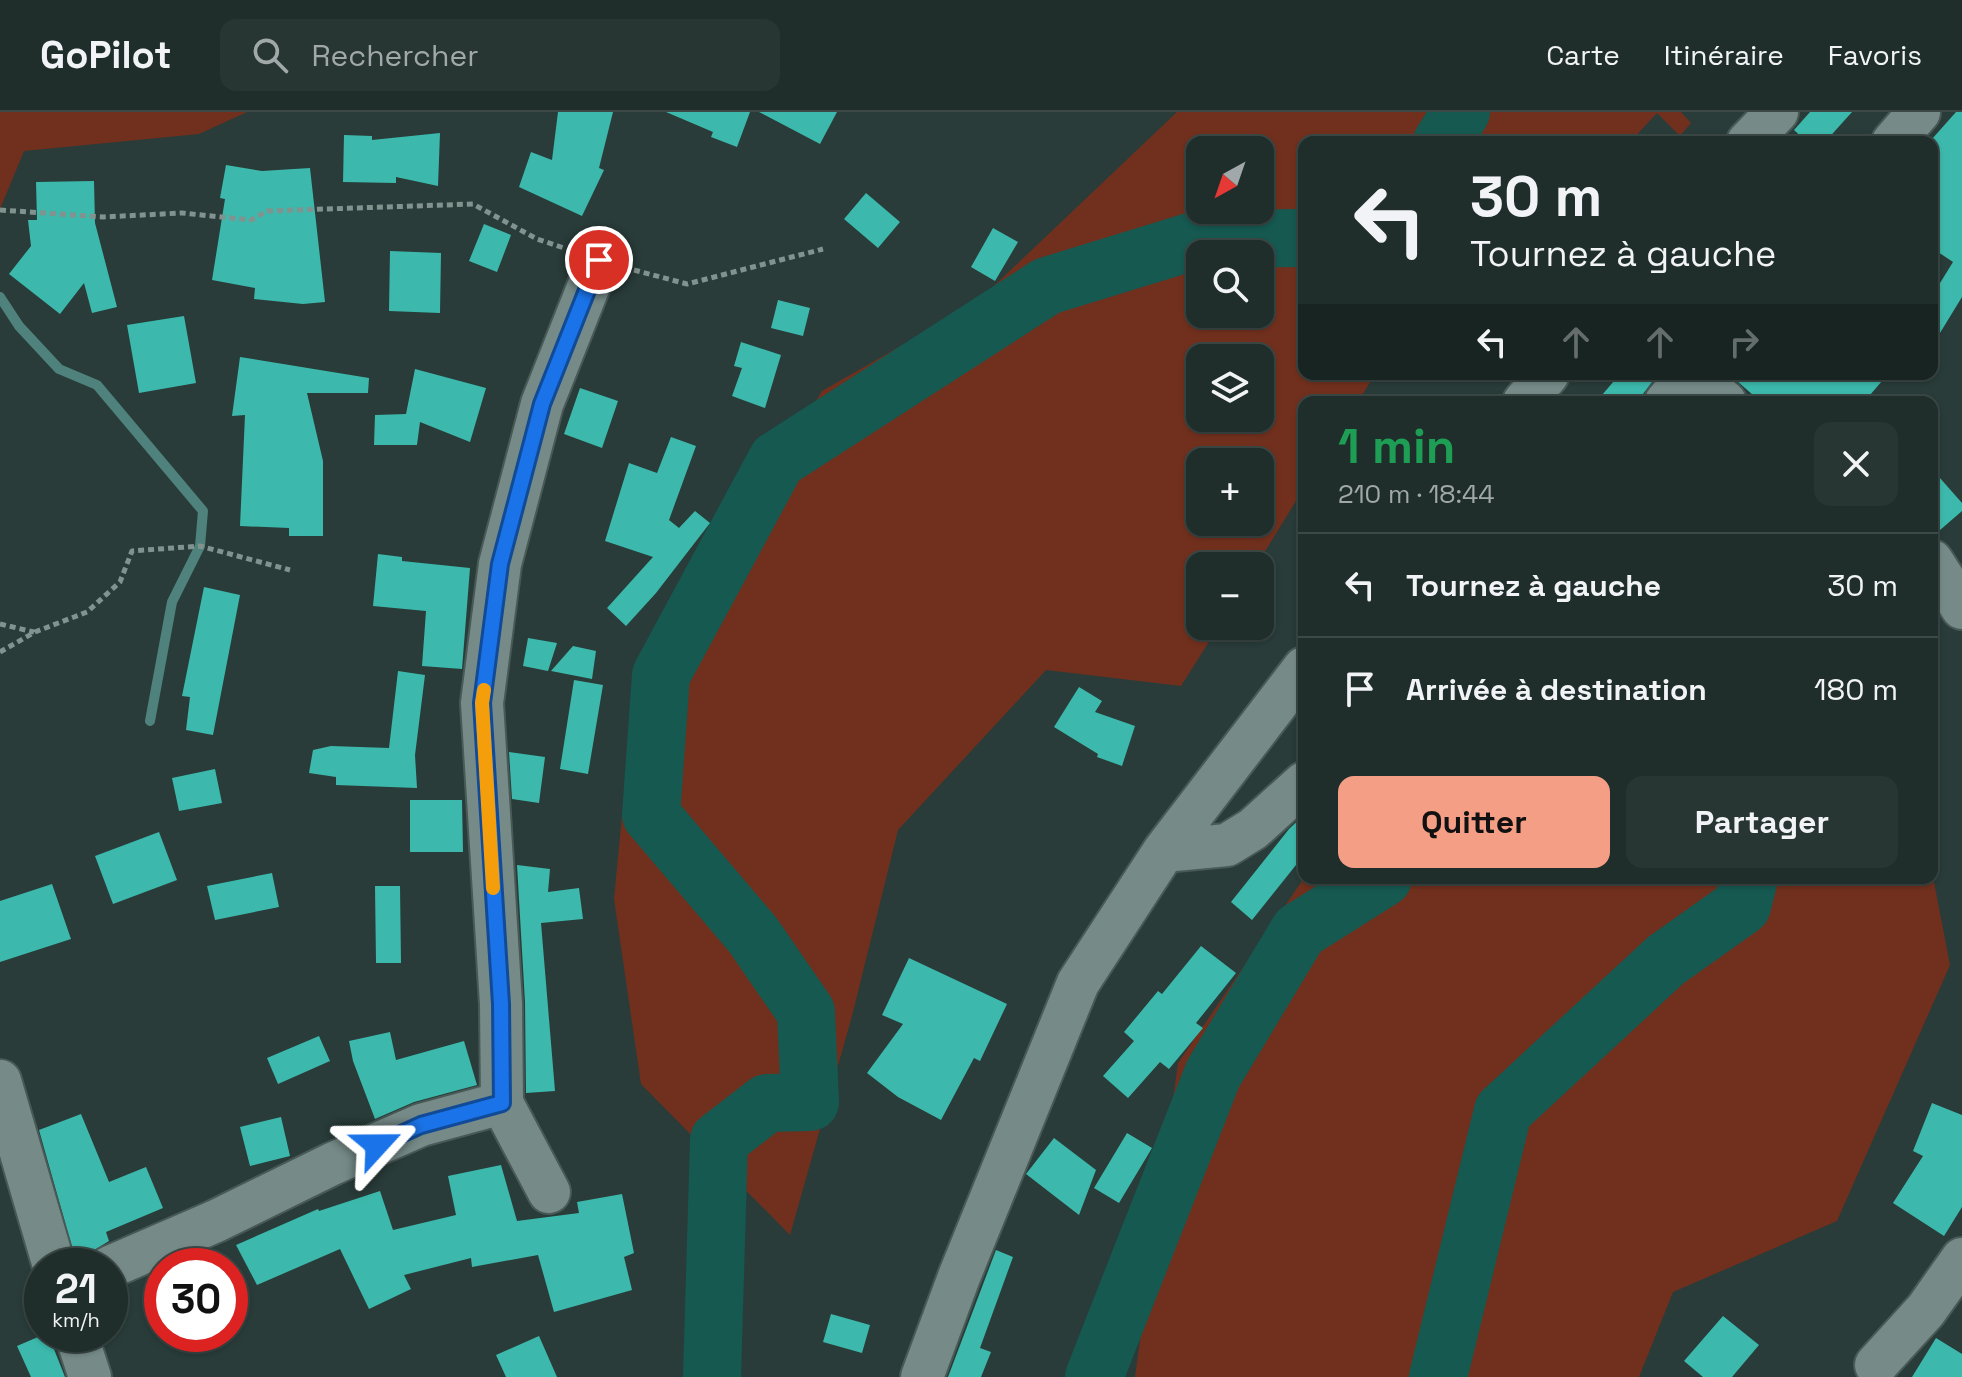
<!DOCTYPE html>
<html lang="fr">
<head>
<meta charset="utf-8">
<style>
  body { margin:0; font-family:"Space Grotesk",sans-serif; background:#273533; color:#f1f3f6; height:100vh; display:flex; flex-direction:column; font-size:30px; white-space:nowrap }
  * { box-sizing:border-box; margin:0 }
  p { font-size:26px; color:#a1a8a9 }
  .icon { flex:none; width:44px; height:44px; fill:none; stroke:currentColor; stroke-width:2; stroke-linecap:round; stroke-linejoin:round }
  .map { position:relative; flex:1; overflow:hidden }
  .side { position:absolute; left:1298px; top:284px; width:640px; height:488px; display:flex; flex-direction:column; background:#1f2d2b; border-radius:16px; box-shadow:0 2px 6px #0004,0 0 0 2px #3c4947 }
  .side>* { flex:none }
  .guide { position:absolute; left:1298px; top:24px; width:640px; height:244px; border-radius:16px; box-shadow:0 2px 6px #0004,0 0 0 2px #3c4947; background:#1f2d2b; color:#f1f3f6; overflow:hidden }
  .needle { width:52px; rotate:220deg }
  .tools { position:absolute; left:1186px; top:24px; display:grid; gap:16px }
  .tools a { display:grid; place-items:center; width:88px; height:88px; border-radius:16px; background:#1f2d2b; box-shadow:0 2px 6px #0004,0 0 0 2px #3c4947; font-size:40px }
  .speed { position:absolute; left:24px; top:1136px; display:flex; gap:16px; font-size:40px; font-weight:700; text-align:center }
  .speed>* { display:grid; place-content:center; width:104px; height:104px; border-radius:50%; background:#1f2d2b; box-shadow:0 2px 6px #0004,0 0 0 2px #3c4947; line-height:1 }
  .speed small { font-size:20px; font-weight:400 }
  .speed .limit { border:12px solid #d22; background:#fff; color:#111 }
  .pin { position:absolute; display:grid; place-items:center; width:68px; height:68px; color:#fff; margin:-34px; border:4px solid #fff; border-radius:50%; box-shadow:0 2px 8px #0007 }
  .me { position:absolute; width:88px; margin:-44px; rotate:66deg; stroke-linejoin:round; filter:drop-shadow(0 0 6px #0008) }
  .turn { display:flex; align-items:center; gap:28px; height:168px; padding:0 40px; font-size:36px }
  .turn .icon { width:104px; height:104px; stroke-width:2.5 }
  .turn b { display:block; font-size:56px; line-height:68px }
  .lanes { display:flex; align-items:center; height:76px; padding:0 40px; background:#0003; justify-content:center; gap:40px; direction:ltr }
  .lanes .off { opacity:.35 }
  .round { display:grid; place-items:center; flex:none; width:84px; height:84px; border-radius:16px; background:#273533 }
  .summary { display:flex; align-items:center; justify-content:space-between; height:136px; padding:0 40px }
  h1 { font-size:48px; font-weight:700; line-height:60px; color:#1e9e55 }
  .primary-button { display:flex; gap:16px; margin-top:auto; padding:16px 40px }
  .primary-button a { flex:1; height:92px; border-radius:16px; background:#f49e86; color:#111; font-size:32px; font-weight:700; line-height:92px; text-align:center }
  .primary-button a+a { background:#273533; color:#f1f3f6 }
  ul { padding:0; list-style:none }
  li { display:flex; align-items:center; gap:24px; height:104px; padding:0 40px; border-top:2px solid #3c4947 }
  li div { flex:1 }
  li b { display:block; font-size:30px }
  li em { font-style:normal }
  header { display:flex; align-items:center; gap:48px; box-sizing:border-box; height:112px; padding:0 40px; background:#1f2d2b; border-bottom:2px solid #3c4947 }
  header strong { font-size:38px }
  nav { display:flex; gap:44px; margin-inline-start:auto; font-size:28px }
  .search { width:560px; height:72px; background:#273533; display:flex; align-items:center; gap:20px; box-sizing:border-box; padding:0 28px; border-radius:16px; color:#a1a8a9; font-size:30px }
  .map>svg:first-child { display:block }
  .green { fill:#71301d; fill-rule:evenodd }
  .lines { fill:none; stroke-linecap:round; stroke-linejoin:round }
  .stream { stroke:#4f827c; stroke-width:10 }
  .river { stroke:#155951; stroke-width:58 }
  .building { fill:#3cb9ac }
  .minor-casing { stroke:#485956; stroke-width:46 }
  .path { stroke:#82928f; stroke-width:5; stroke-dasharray:6 4; stroke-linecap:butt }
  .minor { stroke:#768b88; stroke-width:42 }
  .route-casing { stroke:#114b97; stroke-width:20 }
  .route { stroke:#1a73e8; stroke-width:14 }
  .slow { stroke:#f59e0b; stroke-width:14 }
</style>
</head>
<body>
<header>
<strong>GoPilot</strong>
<div class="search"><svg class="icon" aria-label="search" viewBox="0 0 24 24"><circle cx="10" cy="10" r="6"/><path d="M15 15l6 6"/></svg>Rechercher</div>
<nav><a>Carte</a><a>Itinéraire</a><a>Favoris</a></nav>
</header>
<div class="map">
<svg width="1962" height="1265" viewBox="0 0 1962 1265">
  <rect width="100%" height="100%" fill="#293c39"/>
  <path class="green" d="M0 0H247L199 22 24 39 0 97Z
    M1177 0H1681L1691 11 1680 24 1657 1 1630 30H1304V262H1375L1358 290H1304V376L1256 454H1200V514H1219L1181 574 1046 558 898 718 852 904 790 1123 641 972 614 787 633 589 822 279 976 191ZM1200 38H1260V98H1200ZM1200 142H1260V202H1200ZM1200 246H1260V306H1200ZM1200 350H1260V410H1200Z
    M1932 760 1950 853 1837 1109 1673 1180 1639 1265H1135L1178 951 1304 766H1932Z"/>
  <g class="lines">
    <path class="stream" d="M0 185 19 214 59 257 97 273 203 399 200 434 172 490 150 609"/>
    <path class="river" d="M1442 30 1461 0
      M712 1265 719 1028 767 991 810 990 806 900 753 823 651 703 661 563 777 348 1047 174 1200 127 1304 126
      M1094 1265 1213 962 1299 819 1383 766
      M1438 1265 1503 999 1666 848 1742 794 1749 766"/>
  </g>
  <path class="building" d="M558 0H613L599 56 604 58 582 104 519 75 531 40 552 48Z
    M666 0H750L737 35 711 25 713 20Z
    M759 0H837L820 32Z
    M1810 0H1852L1825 30H1807L1794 18Z
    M1956 0H1962V185L1932 234V184L1953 150 1932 136V27Z
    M440 21 438 74 396 65V71L343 70 344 23 372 24V28Z
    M226 53 262 59 310 56 325 190 303 192 254 187 255 176 212 168 225 87 220 86Z
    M94 69 95 111 117 195 92 201 84 171 60 202 9 162 31 134 28 108H37L36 70Z
    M866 81 900 110 878 136 844 107Z
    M484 112 511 123 497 160 469 149Z
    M993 116 1018 130 995 169 971 155Z
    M390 139 441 141 440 201 389 199Z
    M778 188 810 196 803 224 771 216Z
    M184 204 196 271 139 281 127 213Z
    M741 230 781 243 765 296 732 284 742 256 734 254Z
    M240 245 369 266 368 281H307L323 349V424H289V416L240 414 245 303 232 304Z
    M415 257 486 276 470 330 420 310 417 333H374L375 303 406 302Z
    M1620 262H1658L1637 290H1596Z
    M1729 262H1888L1864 290H1761Z
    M580 276 618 289 602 336 564 322Z
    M671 325 696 334 669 408 679 416 695 399 710 411 656 481 626 514 607 496 653 445 605 429 629 351 657 361Z
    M1932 357 1962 391V399L1932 425Z
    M378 442 402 445V449L470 456 462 557 422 554 426 499 373 494Z
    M204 475 240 483 213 623 186 618 190 585 182 584Z
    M528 526 557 531 548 559 523 554Z
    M573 534 596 539 592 567 551 559Z
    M398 559 425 563 415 643 417 676 336 673V665L309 661 313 638 331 634 389 636Z
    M574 568 603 573 588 662 560 657Z
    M1079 575 1102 589 1095 600 1135 614 1122 654 1097 645 1098 642 1054 615Z
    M509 640 545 645 539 691 512 687Z
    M215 657 222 691 179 699 172 666Z
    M410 688H462L463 740H410Z
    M1304 703V743L1252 808 1231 790 1289 717Z
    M159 720 177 768 113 792 95 744Z
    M517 753 550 757 548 780 579 776 583 807 541 811 555 979 526 981 525 890Z
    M272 761 279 795 215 808 207 774Z
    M52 772 71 827 0 850V789Z
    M375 774H400L401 851H376Z
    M1201 834 1236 861 1196 911 1203 916 1169 957 1160 950 1128 986 1103 964 1134 929 1124 920 1158 879 1162 882Z
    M909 846 1007 892 980 949 974 946 941 1008 898 985 867 961 903 912 882 903Z
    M390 920 396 948 464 929 477 973 414 990 375 1007 353 949 349 929Z
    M319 924 330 949 278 972 267 946Z
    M1932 991 1962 1003V1095L1944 1124 1893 1091 1923 1044 1913 1039Z
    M81 1002 109 1070 146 1055 163 1096 106 1120 109 1129 91 1140 87 1151 77 1153 39 1018Z
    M281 1005 290 1044 250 1054 240 1015Z
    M1127 1021 1152 1036 1119 1091 1094 1076Z
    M1054 1026 1096 1058 1079 1103 1026 1062Z
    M501 1053 517 1109 579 1101 577 1090 622 1082 634 1141 624 1145 632 1178 554 1200 538 1143 472 1155 471 1146 404 1163 411 1177 369 1197 340 1137 257 1173 236 1133 318 1097 319 1099 380 1079 393 1118 456 1103 448 1064Z
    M996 1138 1013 1145 980 1236 991 1240 981 1265H948Z
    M831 1202 870 1213 862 1241 823 1230Z
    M1723 1204 1759 1233 1732 1265H1703L1684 1249Z
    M45 1222H48L65 1265H31L17 1234Z
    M539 1224 557 1265H506L496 1243Z
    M1936 1226 1962 1242V1265H1912Z"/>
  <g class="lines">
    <g class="minor-casing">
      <path id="minor" d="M1748 30 1777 0
        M1893 30 1919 0
        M1691 262 1725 290
        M1524 290 1548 262
        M1666 290 1690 262
        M1932 449 1962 496
        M1164 739 1227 733 1253 717 1304 671
        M0 969 54 1154
        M549 1080 502 991 501 892 482 591 500 452 542 292 599 148
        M110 1155 216 1109 332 1052 421 1013 502 991
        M76 1222 90 1265
        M1876 1253 1926 1198 1962 1147
        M922 1265 959 1165 1078 871 1164 739 1304 556"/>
    </g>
    <path class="path" d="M0 98 103 105 182 101 251 108 267 99 473 92 537 127 564 136
      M634 158 687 172 823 137
      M0 512 34 520
      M0 540 35 520 87 500 120 470 132 439 200 434 290 458"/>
    <use href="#minor" class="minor"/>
  </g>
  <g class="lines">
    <g class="route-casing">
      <path id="route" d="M377 1033 421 1013 502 991 501 892 482 591 500 452 535 319 542 292 599 148"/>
    </g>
    <use href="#route" class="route"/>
    <path class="slow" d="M484 578 482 591 493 776"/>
  </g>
</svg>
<div class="tools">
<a><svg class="needle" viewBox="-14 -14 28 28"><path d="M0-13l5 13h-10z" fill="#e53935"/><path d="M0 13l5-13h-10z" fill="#a1a8a9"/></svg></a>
<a><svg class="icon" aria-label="search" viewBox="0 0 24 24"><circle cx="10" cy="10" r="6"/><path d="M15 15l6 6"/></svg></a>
<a><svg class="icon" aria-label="layers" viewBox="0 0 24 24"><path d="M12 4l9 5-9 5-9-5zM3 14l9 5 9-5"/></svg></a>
<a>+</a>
<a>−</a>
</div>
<div class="speed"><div>21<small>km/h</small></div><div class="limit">30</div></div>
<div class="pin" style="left:599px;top:148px;background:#d93025"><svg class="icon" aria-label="arrive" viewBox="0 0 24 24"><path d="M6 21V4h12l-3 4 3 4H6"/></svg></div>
<svg class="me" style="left:377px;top:1033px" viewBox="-20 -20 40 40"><path d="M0-17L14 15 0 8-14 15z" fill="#1a73e8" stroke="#fff" stroke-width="4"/></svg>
<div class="guide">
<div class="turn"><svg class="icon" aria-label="left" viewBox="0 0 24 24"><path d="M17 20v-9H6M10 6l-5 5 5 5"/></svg><div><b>30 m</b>Tournez à gauche</div></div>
<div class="lanes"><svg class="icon" aria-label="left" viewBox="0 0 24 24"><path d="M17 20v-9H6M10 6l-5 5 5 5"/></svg><svg class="icon off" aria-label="ahead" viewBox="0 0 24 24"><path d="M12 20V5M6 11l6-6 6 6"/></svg><svg class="icon off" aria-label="ahead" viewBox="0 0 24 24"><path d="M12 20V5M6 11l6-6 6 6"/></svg><svg class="icon off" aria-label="right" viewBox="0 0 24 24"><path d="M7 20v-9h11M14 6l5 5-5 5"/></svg></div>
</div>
<section class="side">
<div class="summary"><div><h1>1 min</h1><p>210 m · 18:44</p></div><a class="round"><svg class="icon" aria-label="close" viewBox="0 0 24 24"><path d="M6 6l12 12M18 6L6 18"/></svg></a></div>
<ul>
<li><svg class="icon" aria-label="left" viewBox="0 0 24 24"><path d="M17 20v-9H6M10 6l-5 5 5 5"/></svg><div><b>Tournez à gauche</b></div><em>30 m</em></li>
<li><svg class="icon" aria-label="arrive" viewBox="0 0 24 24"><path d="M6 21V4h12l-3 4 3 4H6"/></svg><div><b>Arrivée à destination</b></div><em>180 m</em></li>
</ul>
<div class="primary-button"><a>Quitter</a><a>Partager</a></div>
</section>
</div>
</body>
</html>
